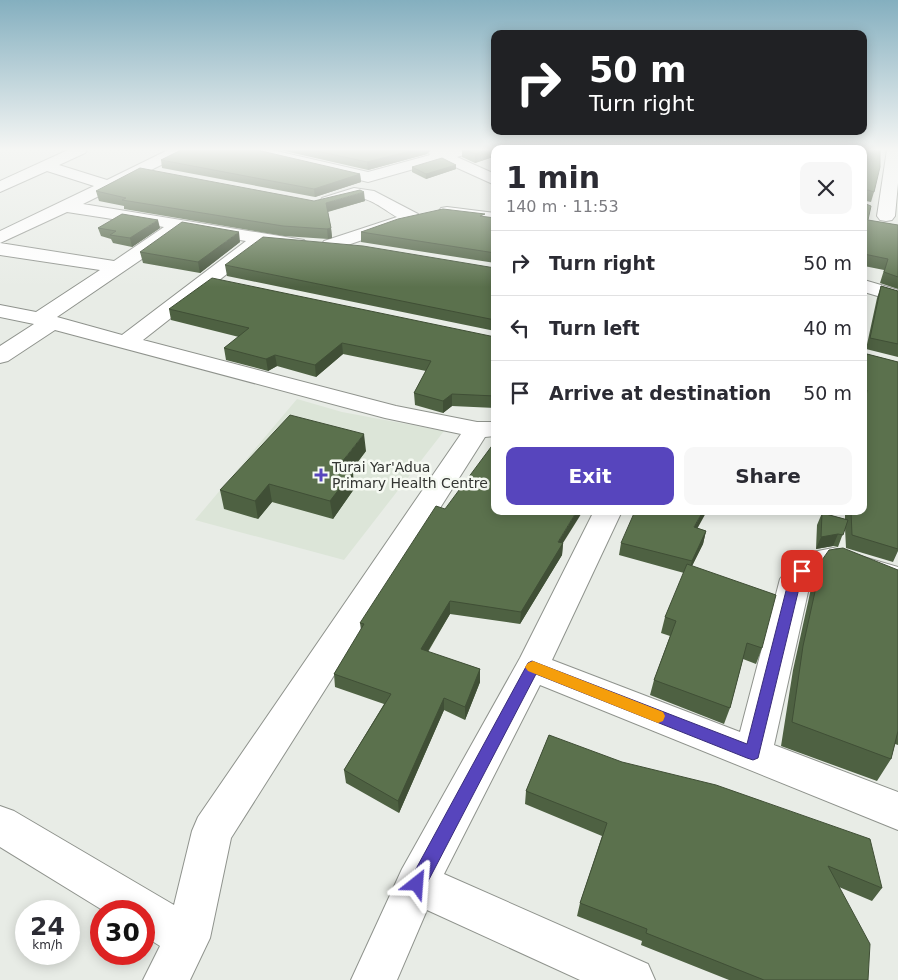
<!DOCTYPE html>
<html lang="en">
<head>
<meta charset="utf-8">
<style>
  body { margin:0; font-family:"DejaVu Sans",sans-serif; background:#f7f7f7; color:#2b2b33; height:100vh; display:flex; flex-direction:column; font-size:19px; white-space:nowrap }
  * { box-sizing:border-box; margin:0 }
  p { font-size:16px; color:#7c7c81 }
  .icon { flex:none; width:28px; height:28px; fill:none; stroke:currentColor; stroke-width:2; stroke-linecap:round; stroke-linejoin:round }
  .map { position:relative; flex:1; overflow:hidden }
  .sheet { position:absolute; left:491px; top:145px; width:376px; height:370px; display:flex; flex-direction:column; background:#fff; border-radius:10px; box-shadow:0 2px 12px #0003 }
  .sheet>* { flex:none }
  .guide { position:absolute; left:491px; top:30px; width:376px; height:105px; border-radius:10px; box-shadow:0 2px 12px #0003; background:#202124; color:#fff; overflow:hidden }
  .speed { position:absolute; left:15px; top:900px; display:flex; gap:10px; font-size:25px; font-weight:700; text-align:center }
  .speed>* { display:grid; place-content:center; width:65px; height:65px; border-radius:50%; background:#fff; box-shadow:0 2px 12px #0003; line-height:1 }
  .speed small { font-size:12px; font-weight:400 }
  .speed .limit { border:8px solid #d22; background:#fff; color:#111 }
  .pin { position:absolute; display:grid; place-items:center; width:42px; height:42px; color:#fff; margin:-21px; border-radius:10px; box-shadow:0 2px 8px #0006 }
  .me { position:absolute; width:55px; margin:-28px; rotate:28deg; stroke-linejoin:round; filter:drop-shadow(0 0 4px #0008) }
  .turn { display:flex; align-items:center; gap:18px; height:105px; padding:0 15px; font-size:22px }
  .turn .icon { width:65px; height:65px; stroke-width:2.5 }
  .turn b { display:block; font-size:35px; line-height:42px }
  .round { display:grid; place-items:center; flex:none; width:52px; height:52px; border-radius:10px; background:#f7f7f7 }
  .head { display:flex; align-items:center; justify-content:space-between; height:85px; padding:0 15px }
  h1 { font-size:30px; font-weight:600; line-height:38px }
  .action { display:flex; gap:10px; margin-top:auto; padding:10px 15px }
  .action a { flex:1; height:58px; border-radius:10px; background:#5745bd; color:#fff; font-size:20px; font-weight:600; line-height:58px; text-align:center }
  .action a+a { background:#f7f7f7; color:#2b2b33 }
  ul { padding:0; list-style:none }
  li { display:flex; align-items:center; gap:15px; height:65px; padding:0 15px; border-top:1px solid #e1e1e2 }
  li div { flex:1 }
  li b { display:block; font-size:19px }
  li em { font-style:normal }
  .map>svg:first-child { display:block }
  .built { fill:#dce5d8 }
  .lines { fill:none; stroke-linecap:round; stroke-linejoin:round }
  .minor-casing { stroke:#8f938d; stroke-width:2 }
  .minor { fill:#fff; fill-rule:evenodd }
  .wall { fill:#4e6142 }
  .shaded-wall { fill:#404f36 }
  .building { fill:#5b714d; stroke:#404f36 }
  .route { fill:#5745bd; stroke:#392d7b }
  .slow { fill:#f59e0b }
  .poi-dot { fill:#5745bd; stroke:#f6faf3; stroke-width:2 }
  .labels { text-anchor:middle; stroke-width:5; stroke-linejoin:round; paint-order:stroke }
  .poi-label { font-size:14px; fill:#333532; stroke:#f6faf3; text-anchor:start }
</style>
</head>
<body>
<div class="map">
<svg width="898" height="980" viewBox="0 0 898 980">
  <rect width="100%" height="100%" fill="#e8ece6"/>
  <path class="built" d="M297 399 342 412 444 431 344 560 195 520Z"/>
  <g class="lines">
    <g class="minor-casing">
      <path id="minor" d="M68 150H87L85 153 59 165 107 180 168 150H187L185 153 83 204 298 239 304 240 307 244 304 248 298 249 263 244 260 248 143 340 396 406 477 422H495V436L485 437 231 838 210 938 190 980H143L160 946 144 936V911H104L0 847V806L14 811 174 905 192 831 198 817 461 434 385 418 55 330 8 361 0 363V346L34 324 0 317V305L36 312 100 270 0 255V243L114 261 164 227 67 212 0 243V231L94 186 47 171 0 192V181ZM183 231 246 241 122 335 57 317Z
        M246 150H272L368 172 430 155 429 153 431 150H472L470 153 457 157 495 174V185L442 161 368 182 248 153Z
        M887 150H898V183L895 216 892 220 886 221 880 220 877 216Z
        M354 188 374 191 418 214 421 218 418 222 412 223 405 221 403 226 336 249 330 250 324 249 321 245 324 241 397 217C386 211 370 197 357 198 345 199 335 209 322 206L320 202 322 198Z
        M447 207 495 213V223L441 216 438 212 441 208Z
        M864 280 898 290V302L864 292Z
        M594 511H622L552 660 740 732 780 579 798 555 833 548 898 567V589L833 570 818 572 810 583 774 745 898 792V830L540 685 444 874 648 964 655 980H580L427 910 397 980H351L402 869 520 658Z"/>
    </g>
    <use href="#minor" class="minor"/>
  </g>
  <path class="wall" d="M280 150H430L427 154 368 170Z
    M462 150H494L493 157 475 163 462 157Z
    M864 150 874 192 871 202 866 201 868 220 898 225V289L880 283 884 270 864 266Z
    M161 160 360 174 361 182 315 197 162 168Z
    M456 165V169L426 179 412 172V167Z
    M96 191 314 201H365L328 212 331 228 332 238 328 239 284 236 124 209V206L99 201Z
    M485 217 495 218V263L361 242V232Z
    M98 228H160L132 247 113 243 111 239 101 236Z
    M240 242 200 273 143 263 140 252Z
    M225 265 495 268V331L227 276Z
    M881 286 898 291V357L866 349 877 298Z
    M169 309 495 337V408L452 406 443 413 415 405 414 393 426 371 343 354 316 377 277 366 268 371 226 360 224 348 239 337 171 320Z
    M867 354 898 362V551L893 562 846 548 845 528 838 547 833 546 816 549 817 525 822 513 845 519V511H864V362Z
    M366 451 351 471 354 489 333 519 272 502 258 519 224 509 220 490Z
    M697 528 706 531 703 544 692 566 762 648 756 664 743 659 730 708 724 724 650 695 654 680 670 636 661 633 665 617 684 573 619 555 621 543Z
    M563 543 562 555 520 624 450 614 428 652 480 669V682L465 720 444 710 399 813 346 783 344 770 384 704 335 687 334 674 361 630 360 623Z
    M822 560 898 570V745L895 744 891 759 877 781 781 746 793 670 812 584Z
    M549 735 882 888 872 901 839 887 868 980H729L641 945 642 941 577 916 580 903 602 836 525 804 526 791Z"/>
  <path class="shaded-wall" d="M414 150H430L427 154 368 170 367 162Z
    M488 150H494L493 157 475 163V154Z
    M456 165V169L426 179V174Z
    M360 174 361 182 315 197 314 189Z
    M364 192 365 201 326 212V203Z
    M158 220 160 228 132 247 130 238Z
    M331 228 332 238 328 239 327 229Z
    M239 232 240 242 200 273 198 262Z
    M342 343 343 354 316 377 315 365Z
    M275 355 277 366 268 371 266 359Z
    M452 394V406L443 413V401Z
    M364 434 366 451 340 485 338 467Z
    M353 471 354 489 333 519 330 501Z
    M269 484 272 502 258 519 255 501Z
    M577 511H583L563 543 562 555 520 624 521 612 558 542Z
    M703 511H707L691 540 694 527Z
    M706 531 703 544 688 574 692 561Z
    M838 534 833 546 816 549 821 537Z
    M450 601V614L421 662V649Z
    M480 669V682L465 720V707Z
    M444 698V710L399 813 398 801Z"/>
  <path class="building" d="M181 150H257L360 174 314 189 161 160Z
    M312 150H414L367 162Z
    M466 150H488L475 154Z
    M864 150H880V167L874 192 868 190 865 192 866 204 871 206 868 220 898 225V277L884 272 888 259 864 254Z
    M442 158 456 165 426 174 412 167Z
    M140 168 314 201 360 190 364 192 326 203 331 228 327 229 283 226 122 200 126 198 96 191Z
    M443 209 485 214 480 216 495 218V253L361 232 398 219Z
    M122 214 158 220 130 238 110 235 116 231 98 228Z
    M182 222 239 232 198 262 140 252Z
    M263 237 363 246 495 268V320L225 265Z
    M212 278 495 337V396L452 394 443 401 414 393 431 361 342 343 315 365 275 355 266 359 224 348 249 328 169 309Z
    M881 286 898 291V344L870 338Z
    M867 354 898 362V549L852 535 851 511H864V412L867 390 864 389V362H865Z
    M290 415 364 434 338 467 353 471 330 501 269 484 255 501 220 490Z
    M494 443H495V511H577L558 542 563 543 521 612 450 601 421 649 480 669 465 707 444 698 398 801 344 770 391 694 334 674 364 624 360 623 436 506 445 509Z
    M635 511H703L694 527 706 531 692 561 621 543Z
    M822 513 848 520 843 535 838 534 821 537Z
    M843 548 898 570V731L891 759 792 722 803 646 822 560 829 550Z
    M687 564 776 595 762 648 747 643 730 708 654 680 676 621 665 617Z
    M549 735 622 762 716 785 870 839 882 888 828 866 870 944 868 980H764L646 933 647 929 580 903 607 823 526 791Z"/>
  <linearGradient id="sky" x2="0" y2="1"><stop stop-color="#84afbf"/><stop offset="0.52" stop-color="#f5f6f4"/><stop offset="1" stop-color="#f5f6f4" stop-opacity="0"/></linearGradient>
  <rect width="898" height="287" fill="url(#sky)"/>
  <path class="route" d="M802 566 807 567 808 571 801 580 758 758 753 760 747 758 536 674 423 891 417 893 411 891 408 884 411 878 528 663 532 661 537 663 747 744 789 579 798 567Z"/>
  <path class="slow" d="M533 661 663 712 665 716 663 721 658 723 528 671 525 667 528 663Z"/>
  <path class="poi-dot" d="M318.5 467.5h5v5h5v5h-5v5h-5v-5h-5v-5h5z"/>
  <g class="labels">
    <g class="poi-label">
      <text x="332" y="472">Turai Yar'Adua<tspan x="332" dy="16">Primary Health Centre</tspan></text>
    </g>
  </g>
</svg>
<div class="speed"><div>24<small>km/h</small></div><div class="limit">30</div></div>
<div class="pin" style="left:802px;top:571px;background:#d93025"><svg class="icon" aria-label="arrive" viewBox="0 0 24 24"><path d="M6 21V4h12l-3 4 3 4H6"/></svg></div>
<svg class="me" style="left:417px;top:884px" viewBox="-20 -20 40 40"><path d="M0-17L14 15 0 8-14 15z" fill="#5745bd" stroke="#fff" stroke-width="4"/></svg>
<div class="guide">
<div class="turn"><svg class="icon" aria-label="right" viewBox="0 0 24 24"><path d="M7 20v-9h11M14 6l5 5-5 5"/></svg><div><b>50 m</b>Turn right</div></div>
</div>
<section class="sheet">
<div class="head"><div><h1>1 min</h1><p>140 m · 11:53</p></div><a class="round"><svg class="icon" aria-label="close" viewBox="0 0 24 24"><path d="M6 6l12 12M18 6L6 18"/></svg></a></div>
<ul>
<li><svg class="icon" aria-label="right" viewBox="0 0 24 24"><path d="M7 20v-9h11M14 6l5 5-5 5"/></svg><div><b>Turn right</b></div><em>50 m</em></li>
<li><svg class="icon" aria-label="left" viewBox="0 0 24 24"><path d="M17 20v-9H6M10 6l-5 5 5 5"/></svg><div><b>Turn left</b></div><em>40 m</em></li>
<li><svg class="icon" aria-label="arrive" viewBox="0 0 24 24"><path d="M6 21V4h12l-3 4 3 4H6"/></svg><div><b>Arrive at destination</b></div><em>50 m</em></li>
</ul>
<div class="action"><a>Exit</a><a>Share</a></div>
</section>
</div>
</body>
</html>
